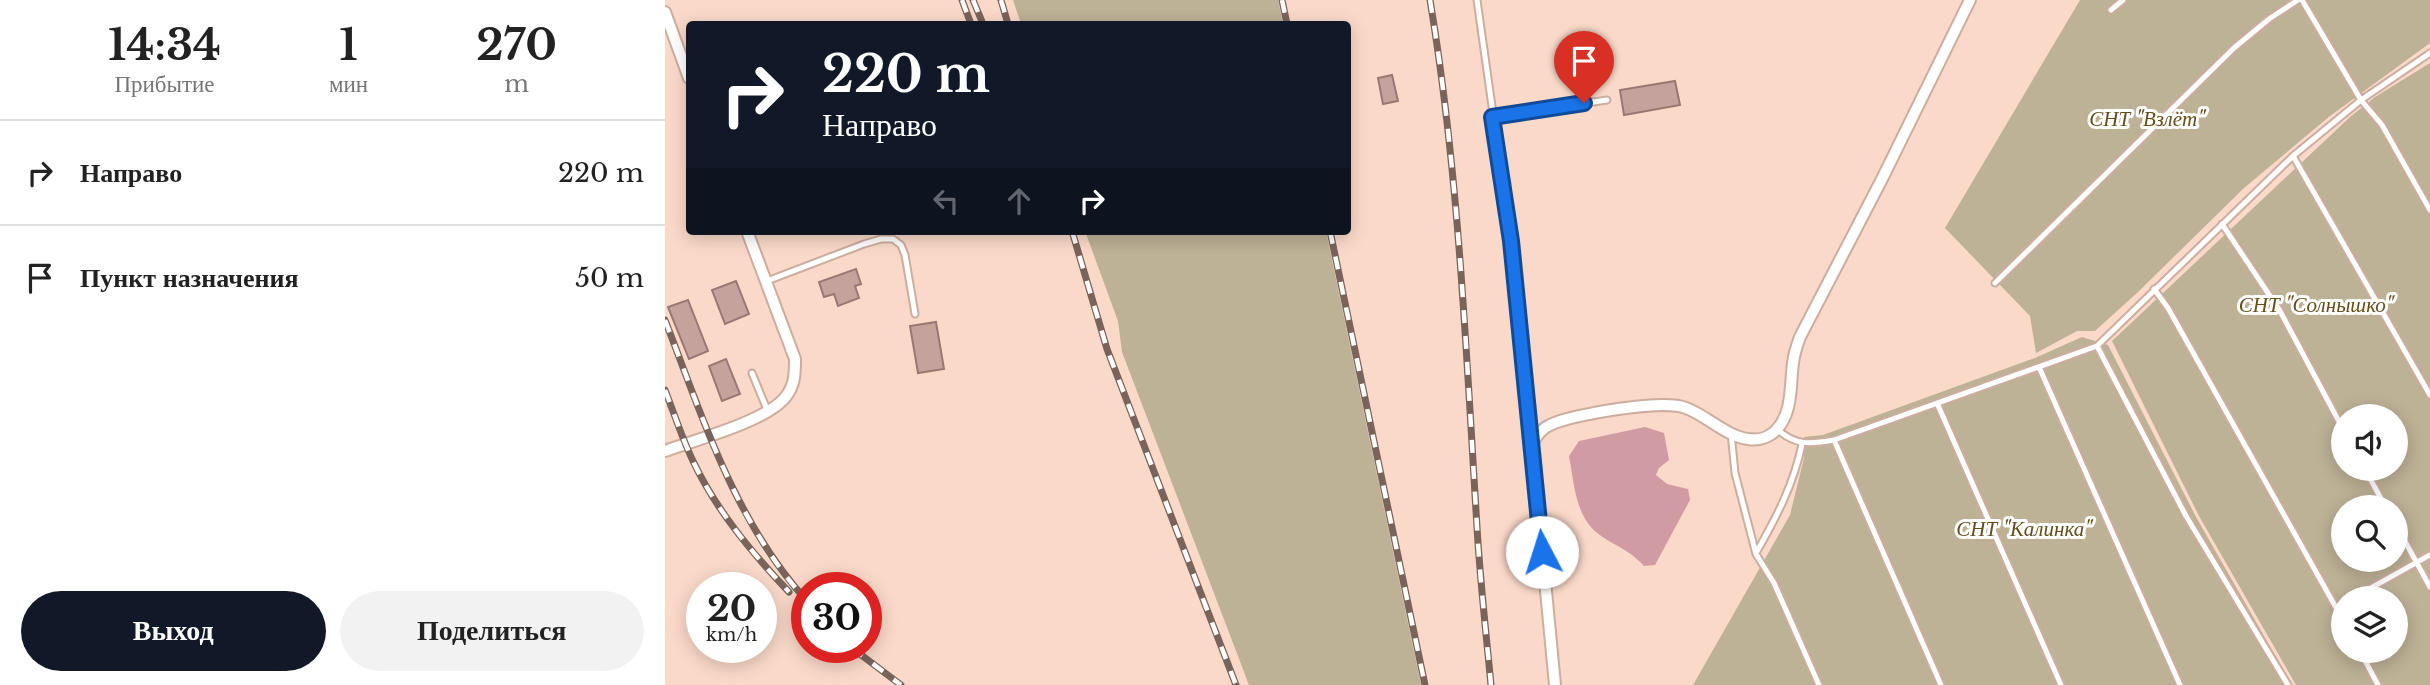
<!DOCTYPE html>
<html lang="ru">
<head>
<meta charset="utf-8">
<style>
  body { margin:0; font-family:"Libre Baskerville",serif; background:#f2f2f2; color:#222; height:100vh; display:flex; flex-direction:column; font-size:26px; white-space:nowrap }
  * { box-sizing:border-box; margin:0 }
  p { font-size:23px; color:#767676 }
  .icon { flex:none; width:38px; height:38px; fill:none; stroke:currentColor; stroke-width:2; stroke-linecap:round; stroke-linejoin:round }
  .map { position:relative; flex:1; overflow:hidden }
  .drawer { display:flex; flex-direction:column; background:#fff; width:665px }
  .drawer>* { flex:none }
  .guide { position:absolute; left:21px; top:21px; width:665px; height:214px; border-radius:7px; box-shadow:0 4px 18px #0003; background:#111827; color:#fff; overflow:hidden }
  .tools { position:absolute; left:1666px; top:404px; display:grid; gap:14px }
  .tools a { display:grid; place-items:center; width:77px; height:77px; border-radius:50%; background:#fff; box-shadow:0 4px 18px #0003; font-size:35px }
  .speed { position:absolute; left:21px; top:572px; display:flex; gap:14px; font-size:35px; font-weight:700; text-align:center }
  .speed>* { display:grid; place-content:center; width:91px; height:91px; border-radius:50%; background:#fff; box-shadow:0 4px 18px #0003; line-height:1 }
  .speed small { font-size:18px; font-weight:400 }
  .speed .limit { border:10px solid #d22; background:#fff; color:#111 }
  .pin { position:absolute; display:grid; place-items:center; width:60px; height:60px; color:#fff; margin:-72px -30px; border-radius:50% 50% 50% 0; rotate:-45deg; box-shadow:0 0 7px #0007 }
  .pin .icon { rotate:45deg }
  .me { position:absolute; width:77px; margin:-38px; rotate:355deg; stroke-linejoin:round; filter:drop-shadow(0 0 5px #0008) }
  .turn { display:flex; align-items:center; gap:24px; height:147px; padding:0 21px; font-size:32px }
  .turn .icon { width:91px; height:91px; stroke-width:2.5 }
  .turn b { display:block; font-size:49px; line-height:60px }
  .lanes { display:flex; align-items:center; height:66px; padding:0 21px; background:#0003; justify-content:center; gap:35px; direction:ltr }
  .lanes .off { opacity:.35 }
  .eta { display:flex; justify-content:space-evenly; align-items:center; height:119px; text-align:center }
  .eta b { font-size:42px; font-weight:700; line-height:49px }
  .action { display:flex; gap:14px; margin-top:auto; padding:14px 21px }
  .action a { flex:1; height:80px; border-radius:42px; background:#111827; color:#fff; font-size:28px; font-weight:700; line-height:80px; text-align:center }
  .action a+a { background:#f2f2f2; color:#222 }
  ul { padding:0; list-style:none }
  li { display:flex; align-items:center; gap:21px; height:105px; padding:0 21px; border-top:2px solid #e0e0e0 }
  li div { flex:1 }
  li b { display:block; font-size:26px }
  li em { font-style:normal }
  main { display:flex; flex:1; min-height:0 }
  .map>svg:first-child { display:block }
  .green { fill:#bdb196; fill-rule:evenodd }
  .water { fill:#d19ba3 }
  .building { fill:#c6a29d; stroke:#997873; stroke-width:2 }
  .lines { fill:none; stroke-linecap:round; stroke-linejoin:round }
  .service-casing { stroke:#cdad9e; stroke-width:9 }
  .minor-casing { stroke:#cdad9e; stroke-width:14 }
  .service { stroke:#fff; stroke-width:5 }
  .minor { stroke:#fff; stroke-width:10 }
  .rail-casing { stroke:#79645b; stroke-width:7 }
  .rail { stroke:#fff; stroke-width:4.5; stroke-dasharray:13; stroke-linecap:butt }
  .route-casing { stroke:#114b97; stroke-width:18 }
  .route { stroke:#1a73e8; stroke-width:12 }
  .labels { text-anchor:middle; stroke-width:6; stroke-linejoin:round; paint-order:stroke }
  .park-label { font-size:21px; font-style:italic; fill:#654e18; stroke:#fff }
</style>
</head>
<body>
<main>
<section class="drawer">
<div class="eta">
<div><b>14:34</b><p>Прибытие</p></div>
<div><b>1</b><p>мин</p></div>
<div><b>270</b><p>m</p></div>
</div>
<ul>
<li><svg class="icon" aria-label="right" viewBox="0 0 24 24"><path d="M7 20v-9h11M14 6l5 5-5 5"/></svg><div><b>Направо</b></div><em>220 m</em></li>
<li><svg class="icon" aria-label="arrive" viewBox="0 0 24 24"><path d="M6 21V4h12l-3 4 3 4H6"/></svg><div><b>Пункт назначения</b></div><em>50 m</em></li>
</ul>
<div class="action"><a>Выход</a><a>Поделиться</a></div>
</section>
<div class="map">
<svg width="1765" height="685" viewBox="0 0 1765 685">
  <rect width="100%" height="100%" fill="#fad9c9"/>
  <path class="green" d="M348 0H613L618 24H356Z
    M1415 0H1765V43L1665 116 1579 188 1473 292 1430 331H1412L1371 353 1365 316 1280 228Z
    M1765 63V685H1631L1534 516 1447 341 1685 117 1710 97ZM1678 416H1731V469H1678ZM1678 508H1731V560H1678ZM1678 598H1731V651H1678Z
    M420 231H661L756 685H584L457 352 453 321Z
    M1417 337 1443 345 1531 517 1627 685H1028L1125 515 1139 458V437L1158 435 1370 358Z"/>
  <path class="water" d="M980 427 999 433 1004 460 994 468 991 475 1002 484 1023 489 1025 500 990 565 979 566C963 548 948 546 931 532 910 514 909 482 904 456L914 441Z"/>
  <path class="building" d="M727 75 733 101 718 104 713 78Z
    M1010 81 1015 105 959 115 955 90Z
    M191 269 196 284 190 286 194 298 173 306 169 294 159 297 154 282Z
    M71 281 84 314 60 324 47 290Z
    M23 300 43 351 24 359 3 307Z
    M271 322 279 369 253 373 245 326Z
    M61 359 75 394 57 401 44 366Z"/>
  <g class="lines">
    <g class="service-casing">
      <path id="service" d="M812 0 846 241 867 441
        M1637 0 1696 100 1717 125 1765 210
        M1446 10 1458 0
        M827 117 942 100
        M1628 156 1765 395
        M1557 224 1615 311 1678 429
        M102 281 199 244 216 239H228L236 245 240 255 250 314
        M1330 283 1569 48 1604 19 1633 0
        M1489 289 1503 308 1678 620
        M1432 346 1521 516 1623 685
        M1374 367 1515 685
        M87 373 103 412
        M1272 403 1396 685
        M1112 429C1130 446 1146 444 1169 440L1432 346 1628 156 1696 100 1765 53
        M1066 433 1070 473 1091 554 1109 583 1154 685
        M1169 440 1276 685
        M1700 469 1721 508
        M1731 525 1765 587
        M1091 553C1111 518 1129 484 1137 444
        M1688 598 1765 555
        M1695 651 1713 685"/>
    </g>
    <g class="minor-casing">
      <path id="minor" d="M0 12 24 78
        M0 451C30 440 106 420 122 395 130 384 130 372 130 359L82 231
        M890 685 867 444C872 436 876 429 885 425 907 414 999 399 1021 408 1042 416 1061 436 1083 439 1094 441 1105 437 1112 429 1128 412 1125 384 1128 363 1129 354 1132 345 1135 337L1218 177 1305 0"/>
    </g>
    <use href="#service" class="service"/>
    <use href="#minor" class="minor"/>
    <g class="rail-casing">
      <path id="rail" d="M297 0 306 24
        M308 0 318 24
        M336 0 343 24
        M617 0 622 24
        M765 0C794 174 801 351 812 527 815 580 821 632 826 685
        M407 231 442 349 571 685
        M665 231 760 685
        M0 320C38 418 70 522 142 601
        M0 390C9 413 17 438 28 461 51 510 87 553 124 592
        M187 648 236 685"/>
    </g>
    <use href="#rail" class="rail"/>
  </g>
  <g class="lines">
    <g class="route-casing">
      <path id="route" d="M877 552 846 241 827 117 919 103"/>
    </g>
    <use href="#route" class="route"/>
  </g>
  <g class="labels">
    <g class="park-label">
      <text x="1482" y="126">СНТ "Взлёт"</text>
      <text x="1651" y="312">СНТ "Солнышко"</text>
      <text x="1359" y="536">СНТ "Калинка"</text>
    </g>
  </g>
</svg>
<div class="tools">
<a><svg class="icon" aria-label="sound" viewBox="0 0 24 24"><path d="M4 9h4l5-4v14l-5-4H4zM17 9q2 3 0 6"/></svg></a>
<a><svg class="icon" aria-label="search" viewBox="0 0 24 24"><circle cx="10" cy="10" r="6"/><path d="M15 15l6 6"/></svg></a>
<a><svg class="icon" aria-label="layers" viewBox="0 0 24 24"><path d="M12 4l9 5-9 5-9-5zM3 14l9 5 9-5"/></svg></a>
</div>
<div class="speed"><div>20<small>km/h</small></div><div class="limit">30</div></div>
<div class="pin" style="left:919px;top:103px;background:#d93025"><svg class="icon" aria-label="arrive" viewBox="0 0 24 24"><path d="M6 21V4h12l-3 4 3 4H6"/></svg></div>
<svg class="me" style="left:877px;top:552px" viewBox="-20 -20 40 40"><circle r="19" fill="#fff"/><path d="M0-13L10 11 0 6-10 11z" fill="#1a73e8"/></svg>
<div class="guide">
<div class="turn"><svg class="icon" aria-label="right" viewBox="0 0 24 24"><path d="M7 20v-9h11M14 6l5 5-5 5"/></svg><div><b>220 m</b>Направо</div></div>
<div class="lanes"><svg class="icon off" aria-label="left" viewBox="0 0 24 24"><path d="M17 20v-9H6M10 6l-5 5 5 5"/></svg><svg class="icon off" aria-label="ahead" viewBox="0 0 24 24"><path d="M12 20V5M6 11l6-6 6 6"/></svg><svg class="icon" aria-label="right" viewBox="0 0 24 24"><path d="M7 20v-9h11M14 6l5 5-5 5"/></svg></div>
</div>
</div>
</main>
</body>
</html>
